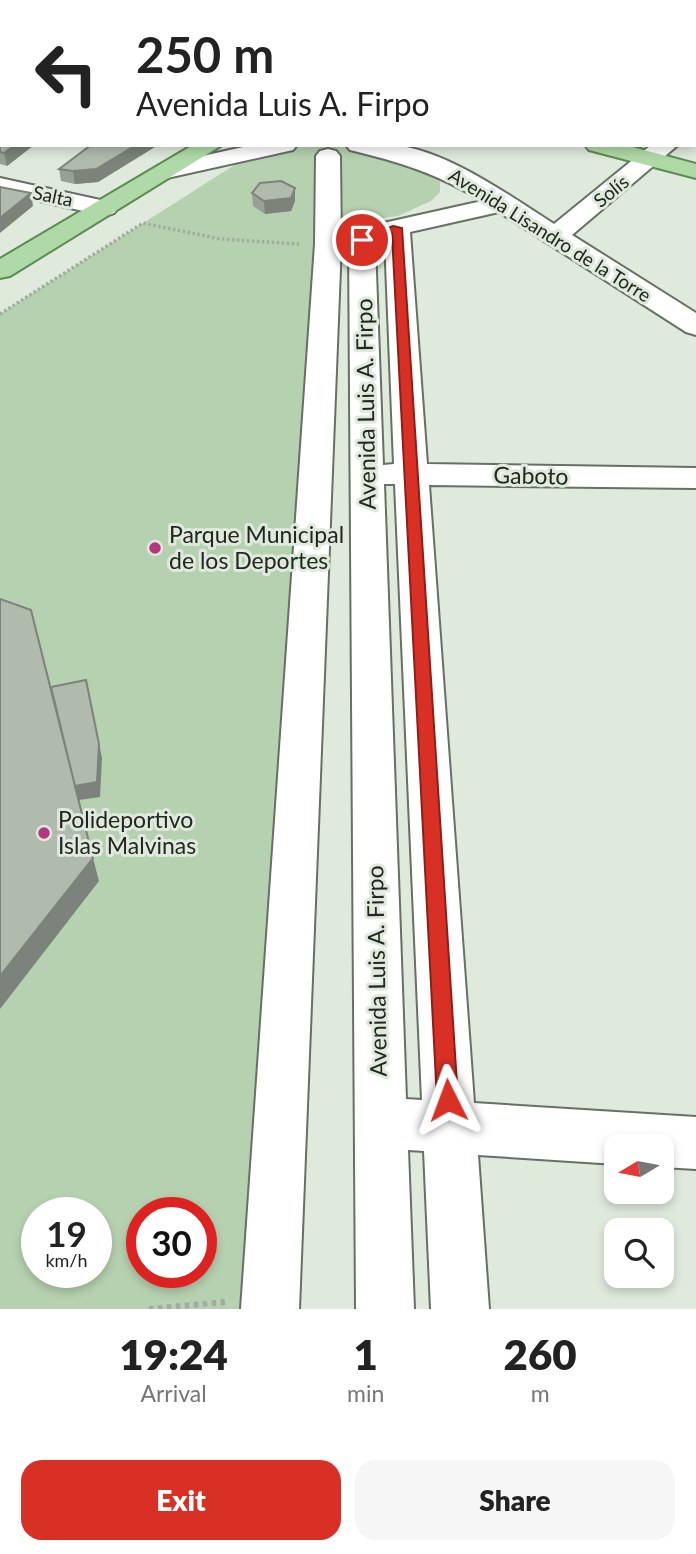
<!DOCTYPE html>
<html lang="en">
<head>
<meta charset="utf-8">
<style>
  body { margin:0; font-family:Lato,sans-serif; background:#f6f6f6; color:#222; height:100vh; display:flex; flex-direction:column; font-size:26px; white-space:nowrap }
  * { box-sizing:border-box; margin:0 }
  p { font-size:23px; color:#767676 }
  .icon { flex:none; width:38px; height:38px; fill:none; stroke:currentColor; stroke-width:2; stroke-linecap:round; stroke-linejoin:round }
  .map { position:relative; height:1309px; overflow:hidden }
  .sheet { display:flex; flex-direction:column; background:#fff; flex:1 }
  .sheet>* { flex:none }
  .guide { position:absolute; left:0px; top:0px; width:696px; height:147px; box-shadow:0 4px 10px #0003; background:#fff; color:#222; overflow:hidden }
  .needle { width:46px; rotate:260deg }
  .fabs { position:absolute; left:604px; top:1134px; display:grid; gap:14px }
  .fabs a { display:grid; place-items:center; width:70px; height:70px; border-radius:14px; background:#fff; box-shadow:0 4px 10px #0003; font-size:35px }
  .speed { position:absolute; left:21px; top:1197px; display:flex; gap:14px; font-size:35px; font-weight:700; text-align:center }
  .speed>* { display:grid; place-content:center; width:91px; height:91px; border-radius:50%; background:#fff; box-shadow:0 4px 10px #0003; line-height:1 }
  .speed small { font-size:18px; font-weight:400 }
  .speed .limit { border:10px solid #d22; background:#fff; color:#111 }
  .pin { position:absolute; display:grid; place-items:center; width:60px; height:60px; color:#fff; margin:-30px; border:4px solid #fff; border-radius:50%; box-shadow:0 2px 7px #0007 }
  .me { position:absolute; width:77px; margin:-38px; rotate:357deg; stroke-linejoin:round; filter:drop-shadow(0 0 5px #0008) }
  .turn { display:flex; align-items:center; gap:24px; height:147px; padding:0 21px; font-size:32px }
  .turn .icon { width:91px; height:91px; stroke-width:2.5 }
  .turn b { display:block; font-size:49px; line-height:60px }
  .eta { display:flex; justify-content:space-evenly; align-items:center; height:119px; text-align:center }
  .eta b { font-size:42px; font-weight:800; line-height:49px }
  .button { display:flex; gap:14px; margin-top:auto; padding:14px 21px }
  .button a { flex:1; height:80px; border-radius:21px; background:#d93025; color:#fff; font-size:28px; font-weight:800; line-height:80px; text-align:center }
  .button a+a { background:#f6f6f6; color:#222 }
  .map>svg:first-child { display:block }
  .green { fill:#b6d1b0; fill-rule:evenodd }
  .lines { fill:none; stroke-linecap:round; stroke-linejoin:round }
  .minor-casing { stroke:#667064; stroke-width:4 }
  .major-casing { stroke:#5c8b52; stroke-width:4 }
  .path-far1 { stroke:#a2aba0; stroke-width:3.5; stroke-dasharray:2.5 2.5; stroke-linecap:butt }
  .path { stroke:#a2aba0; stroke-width:6; stroke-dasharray:4.5 4.5; stroke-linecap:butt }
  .minor { fill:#fff; fill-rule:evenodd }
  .major { fill:#afdaa7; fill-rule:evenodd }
  .wall { fill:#97a196 }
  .shaded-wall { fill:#7b837a }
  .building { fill:#b0bbae; stroke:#7b837a; stroke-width:2 }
  .route { fill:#d93025; stroke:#8d1f18; stroke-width:2 }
  .poi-dot { fill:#b7357e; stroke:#dfeadd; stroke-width:2.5 }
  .labels { text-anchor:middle; stroke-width:6; stroke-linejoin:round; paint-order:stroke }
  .far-street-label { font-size:19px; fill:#232722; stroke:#dfeadd }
  .street-label { font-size:23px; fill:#232722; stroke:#dfeadd }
  .poi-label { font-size:23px; fill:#232722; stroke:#dfeadd; text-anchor:start }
</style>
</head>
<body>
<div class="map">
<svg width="696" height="1309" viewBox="0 0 696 1309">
  <rect width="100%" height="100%" fill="#dfeadd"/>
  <path class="green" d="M339 145 387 153 440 176V192L431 201 398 216 367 220 328 244 270 1309H0V314L244 159 291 148ZM37 1213H96V1272H37ZM142 1213H201V1272H142Z"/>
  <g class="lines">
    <g class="minor-casing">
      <path id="minor" d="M29 0H50L27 2Z
        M252 145H297L293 150 167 178 158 176 155 171 158 166Z
        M346 145C362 145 379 144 395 145 448 151 510 196 554 224L651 145H678L572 235 696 313V335L686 332 499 212 410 232 427 464 696 468V488L429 485 474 1103 696 1117V1169L662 1167V1146H616V1164L478 1155 489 1309H431L424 1151 408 1150 414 1309H356L349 240 353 234 370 226 482 201C437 173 399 162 350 150ZM385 239 394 464 383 465 375 244ZM384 484H395L422 1100 406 1099Z
        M328 149 336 151 340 156 341 244 299 1309H241L315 244 316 156 320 151Z
        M0 178 114 203 118 208 114 213 105 216 0 192Z"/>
    </g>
    <g class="major-casing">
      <path id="major" d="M426 0H447L424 2Z
        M464 0H485L462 2Z
        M0 13H2V26L0 25Z
        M193 145H222L10 276 0 278V259Z
        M585 145H625L696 164V178L589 150Z"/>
    </g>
    <path class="path-far1" d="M0 314 143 223 220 239 299 244"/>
    <path class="path" d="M149 1309 225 1302"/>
    <use href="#minor" class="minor"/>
    <use href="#major" class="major"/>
  </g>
  <path class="wall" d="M62 0H167V2H63Z
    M502 0H574L572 2H500Z
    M695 7H696V88H695Z
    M0 34 2 145H34L7 166 0 164Z
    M82 145H158L98 182 75 184 61 181 59 169 89 147Z
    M295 188V201L291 211 265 214 253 206 252 193Z"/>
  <path class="shaded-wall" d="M152 0H167V2H150Z
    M391 0H409L406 2H388Z
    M560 0H574L572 2H559Z
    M15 145H34L7 166 4 153Z
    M136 145H158L98 182 75 184 73 171Z
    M295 188V201L291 211 265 214 264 201Z
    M31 193 33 206 0 233V218Z
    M86 680 102 758 100 797 79 800 75 786Z
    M93 858 99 881 0 1009V976Z"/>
  <path class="building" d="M88 0H152L150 2H99Z
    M299 0H391L388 2H306L299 1Z
    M502 0H513L521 2H500Z
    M513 0H534L537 1 521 2Z
    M587 0H607L604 2H584Z
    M607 0H663L661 2H604Z
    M695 7H696V26L695 25Z
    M696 27V45H695V28Z
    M2 33V51L0 52V34Z
    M695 45H696V71H695Z
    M2 51V95L0 96V52Z
    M2 100V145H15L4 153 0 152V101Z
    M91 145H136L96 169 73 171 59 169Z
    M281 181 295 188 291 198 264 201 252 193 260 183Z
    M0 187 31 193 0 218Z
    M0 599 31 610 93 858 0 976Z
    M86 680 99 744 97 782 75 786 51 687Z"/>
  <path class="route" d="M393 226 402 228 458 1100 455 1107 448 1110 440 1107 437 1100 392 234 362 243 357 240Z"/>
  <g class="poi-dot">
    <circle cx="155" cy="548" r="7"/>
    <circle cx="44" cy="833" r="7"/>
  </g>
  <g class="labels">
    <g class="far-street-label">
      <text transform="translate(611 191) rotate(-39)" y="7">Solís</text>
      <text transform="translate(53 196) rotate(12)" y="7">Salta</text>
      <text transform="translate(550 235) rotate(32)" y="7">Avenida Lisandro de la Torre</text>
    </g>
    <g class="street-label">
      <text transform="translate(366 404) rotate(-91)" y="8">Avenida Luis A. Firpo</text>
      <text transform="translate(531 476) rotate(1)" y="8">Gaboto</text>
      <text transform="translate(377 971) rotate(-91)" y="8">Avenida Luis A. Firpo</text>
    </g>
    <g class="poi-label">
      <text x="169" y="543">Parque Municipal<tspan x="169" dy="26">de los Deportes</tspan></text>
      <text x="58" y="828">Polideportivo<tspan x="58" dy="26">Islas Malvinas</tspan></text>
    </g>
  </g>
</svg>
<div class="fabs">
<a><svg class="needle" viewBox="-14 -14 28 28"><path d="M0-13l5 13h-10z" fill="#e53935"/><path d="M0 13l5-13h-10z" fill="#767676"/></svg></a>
<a><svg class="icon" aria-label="search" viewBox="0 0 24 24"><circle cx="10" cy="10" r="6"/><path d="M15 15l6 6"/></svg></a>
</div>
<div class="speed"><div>19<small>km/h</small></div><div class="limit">30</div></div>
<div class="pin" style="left:362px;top:240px;background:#d93025"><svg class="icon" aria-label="arrive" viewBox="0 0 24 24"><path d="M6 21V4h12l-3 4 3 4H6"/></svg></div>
<svg class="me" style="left:448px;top:1100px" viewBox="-20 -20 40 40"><path d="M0-17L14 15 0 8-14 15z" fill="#d93025" stroke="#fff" stroke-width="4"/></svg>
<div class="guide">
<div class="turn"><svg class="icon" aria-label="left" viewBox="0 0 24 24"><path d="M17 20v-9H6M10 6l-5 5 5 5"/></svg><div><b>250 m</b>Avenida Luis A. Firpo</div></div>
</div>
</div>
<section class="sheet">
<div class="eta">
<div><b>19:24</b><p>Arrival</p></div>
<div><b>1</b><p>min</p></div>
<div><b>260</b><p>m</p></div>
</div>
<div class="button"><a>Exit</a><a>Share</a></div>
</section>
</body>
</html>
